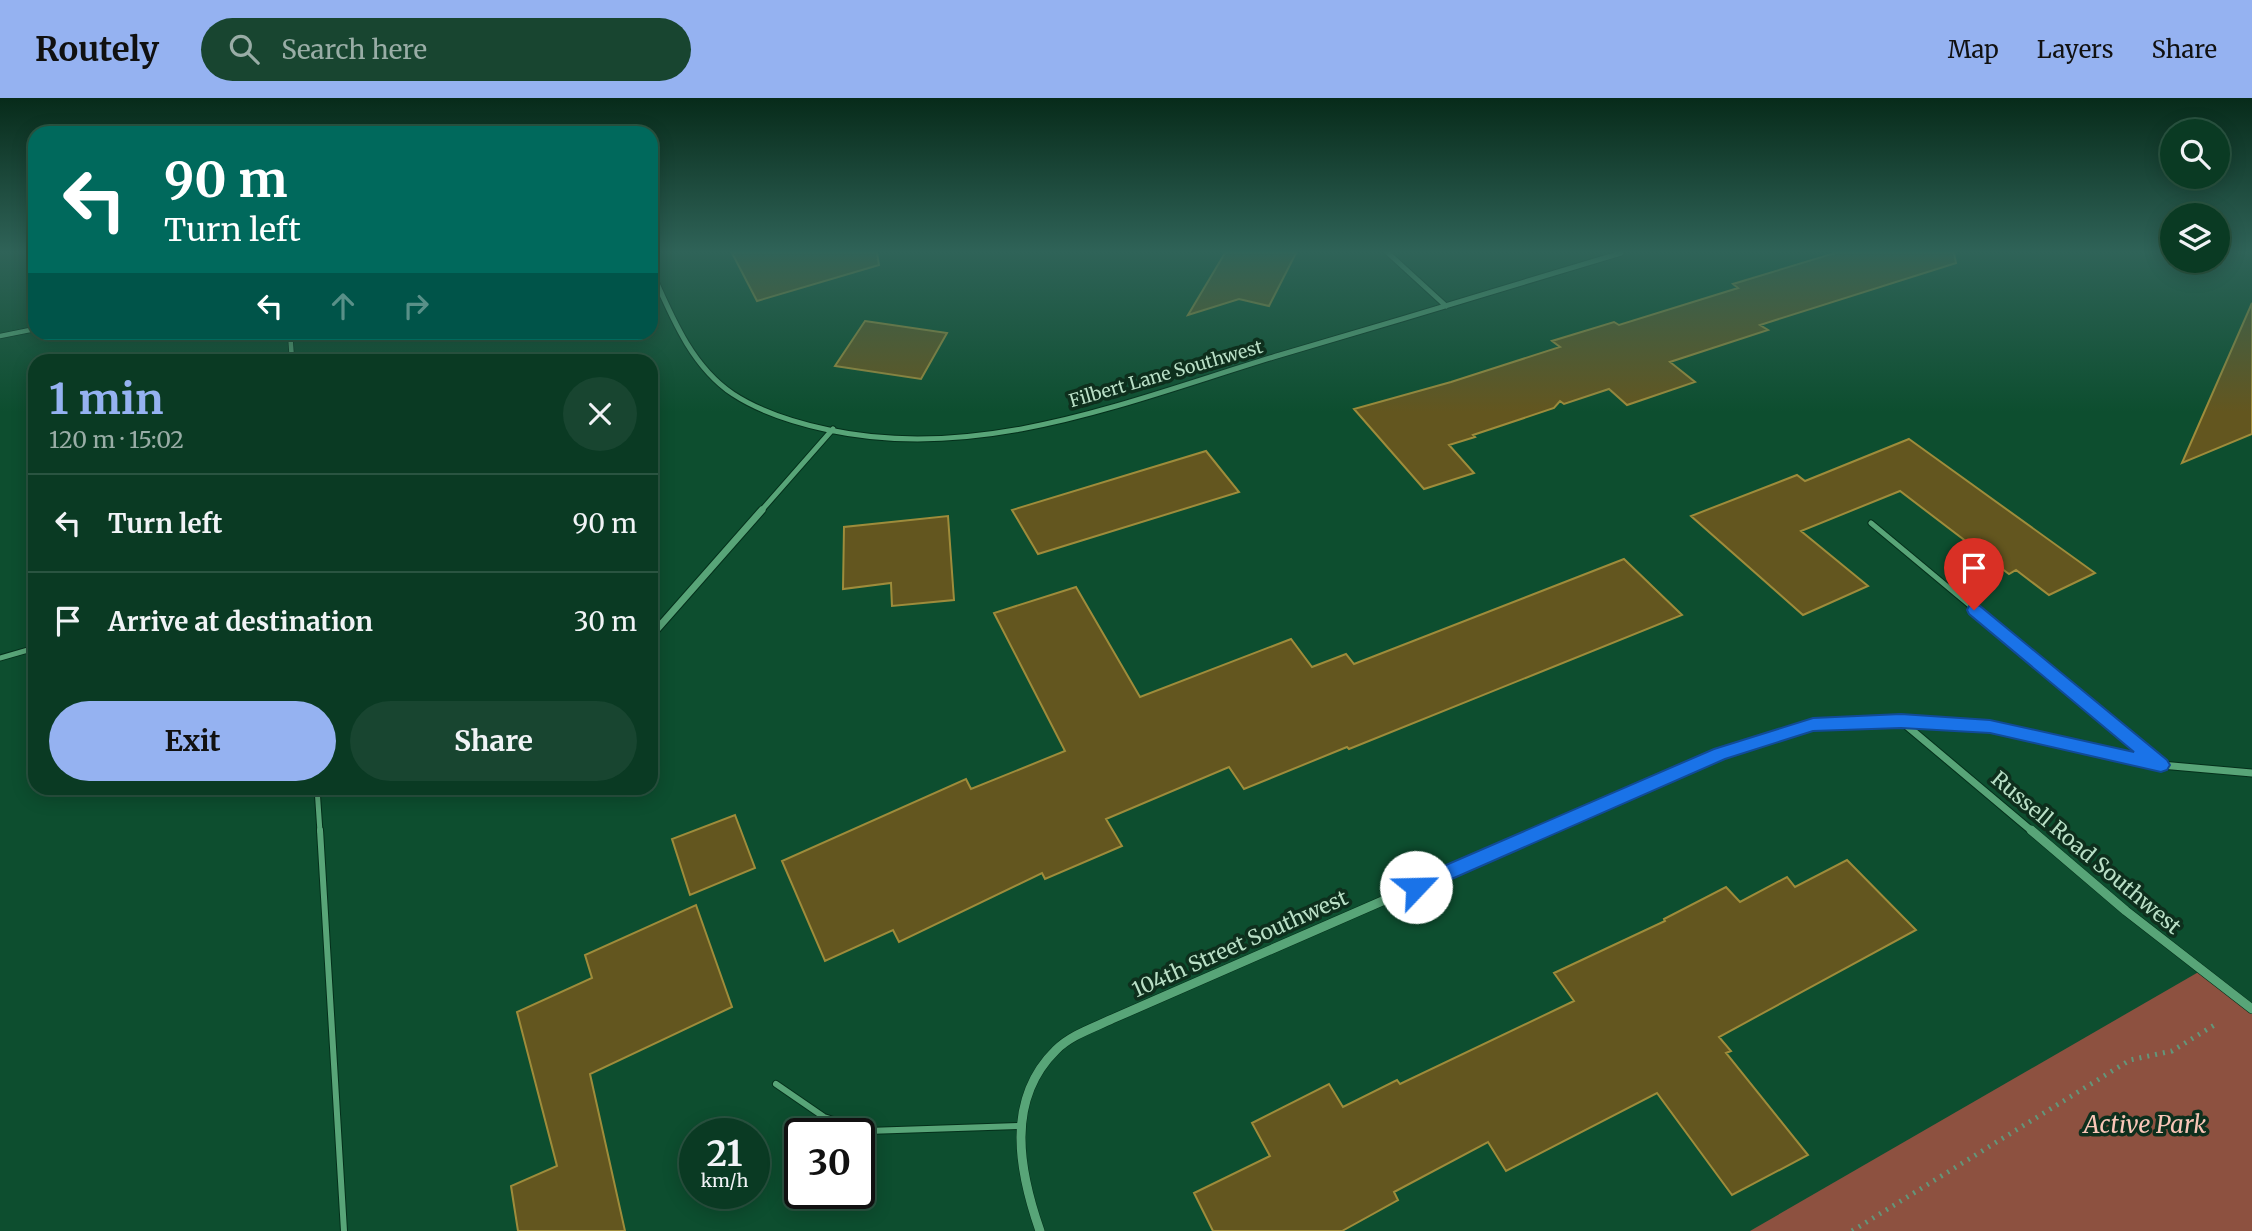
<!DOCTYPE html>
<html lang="en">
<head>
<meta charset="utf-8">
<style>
  body { margin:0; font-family:Merriweather,serif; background:#184530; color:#f1f3f6; height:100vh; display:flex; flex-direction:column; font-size:26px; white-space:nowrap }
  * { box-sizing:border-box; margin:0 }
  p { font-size:23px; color:#99ada6 }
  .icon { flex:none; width:38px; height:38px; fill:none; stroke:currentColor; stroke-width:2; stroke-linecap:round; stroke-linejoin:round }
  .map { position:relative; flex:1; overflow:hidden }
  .details { position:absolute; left:28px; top:256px; width:630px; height:441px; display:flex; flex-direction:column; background:#0a3a23; border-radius:21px; box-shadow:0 4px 18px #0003,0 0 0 2px #2a5441 }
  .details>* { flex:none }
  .top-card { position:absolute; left:28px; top:28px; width:630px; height:214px; border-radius:21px; box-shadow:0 4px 18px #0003,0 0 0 2px #2a5441; background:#00695c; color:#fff; overflow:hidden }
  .buttons { position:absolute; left:2160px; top:21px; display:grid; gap:14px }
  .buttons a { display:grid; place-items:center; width:70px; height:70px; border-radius:50%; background:#0a3a23; box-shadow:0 4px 18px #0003,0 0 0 2px #2a5441; font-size:35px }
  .speed { position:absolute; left:679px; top:1020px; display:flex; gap:14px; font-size:35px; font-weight:700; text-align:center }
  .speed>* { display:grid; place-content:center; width:91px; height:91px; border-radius:50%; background:#0a3a23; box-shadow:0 4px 18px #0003,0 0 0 2px #2a5441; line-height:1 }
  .speed small { font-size:18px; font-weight:400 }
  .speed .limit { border:4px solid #111; border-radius:10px; background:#fff; color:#111 }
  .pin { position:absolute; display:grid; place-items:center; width:60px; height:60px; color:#fff; margin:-72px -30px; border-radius:50% 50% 50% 0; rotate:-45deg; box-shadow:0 0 7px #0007 }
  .pin .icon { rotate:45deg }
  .me { position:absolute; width:77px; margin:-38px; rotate:66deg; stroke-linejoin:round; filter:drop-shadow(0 0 5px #0008) }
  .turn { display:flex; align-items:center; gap:24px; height:147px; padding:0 21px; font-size:32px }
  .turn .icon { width:91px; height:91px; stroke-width:2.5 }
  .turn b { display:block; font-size:49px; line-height:60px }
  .lanes { display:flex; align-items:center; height:66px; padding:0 21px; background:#0003; justify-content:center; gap:35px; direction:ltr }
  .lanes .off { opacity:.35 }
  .round { display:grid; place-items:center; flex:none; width:74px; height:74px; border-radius:37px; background:#184530 }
  .head { display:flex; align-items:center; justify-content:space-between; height:119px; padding:0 21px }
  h1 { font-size:42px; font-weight:700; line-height:52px; color:#95b2f1 }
  .button { display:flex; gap:14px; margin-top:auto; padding:14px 21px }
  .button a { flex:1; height:80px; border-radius:42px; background:#95b2f1; color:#111; font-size:28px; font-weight:700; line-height:80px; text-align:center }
  .button a+a { background:#184530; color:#f1f3f6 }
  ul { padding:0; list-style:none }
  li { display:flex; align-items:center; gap:21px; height:98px; padding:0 21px; border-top:2px solid #2a5441 }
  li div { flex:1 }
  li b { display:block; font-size:26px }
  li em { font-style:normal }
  header { display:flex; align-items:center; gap:42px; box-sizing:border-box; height:98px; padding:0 35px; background:#95b2f1; color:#111 }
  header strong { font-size:33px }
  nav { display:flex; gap:38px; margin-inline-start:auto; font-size:24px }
  .search { width:490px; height:63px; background:#184530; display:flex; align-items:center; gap:18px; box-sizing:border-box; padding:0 24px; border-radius:38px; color:#99ada6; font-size:26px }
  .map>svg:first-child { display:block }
  .green { fill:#8d5140 }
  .building { fill:#63561f; stroke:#9e8c3b; stroke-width:2 }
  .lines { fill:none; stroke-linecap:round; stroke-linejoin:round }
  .service-far2-casing { stroke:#04301b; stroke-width:6 }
  .service-far1-casing { stroke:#04301b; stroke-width:7 }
  .service-casing { stroke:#04301b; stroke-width:8 }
  .minor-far2-casing { stroke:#04301b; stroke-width:7 }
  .minor-far1-casing { stroke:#04301b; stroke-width:9 }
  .minor-casing { stroke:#04301b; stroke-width:10 }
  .path { stroke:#63967a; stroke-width:5; stroke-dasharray:2 6; stroke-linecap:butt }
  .service-far2 { stroke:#58a578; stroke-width:4.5 }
  .service-far1 { stroke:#58a578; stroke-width:5 }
  .service { stroke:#58a578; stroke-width:6 }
  .minor-far2 { stroke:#58a578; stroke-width:5 }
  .minor-far1 { stroke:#58a578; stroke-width:7 }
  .minor { stroke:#58a578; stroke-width:9 }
  .route { fill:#1a73e8; stroke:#114b97; stroke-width:2 }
  .labels { text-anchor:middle; stroke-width:7; stroke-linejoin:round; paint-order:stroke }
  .far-street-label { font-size:18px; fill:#b9dfc6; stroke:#0e2f1d }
  .street-label { font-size:21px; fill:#b9dfc6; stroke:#0e2f1d }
  .near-park-label { font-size:24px; font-style:italic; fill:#f9c6b7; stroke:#0e2f1d }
</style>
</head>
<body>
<header>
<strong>Routely</strong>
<div class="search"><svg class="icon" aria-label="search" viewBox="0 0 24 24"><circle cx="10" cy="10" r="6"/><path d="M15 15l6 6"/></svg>Search here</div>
<nav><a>Map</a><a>Layers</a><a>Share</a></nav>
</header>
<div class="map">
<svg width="2252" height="1133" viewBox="0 0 2252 1133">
  <rect width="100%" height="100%" fill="#0d4e2f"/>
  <path class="green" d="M2202 872 2252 911V1133H1750Z"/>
  <path class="building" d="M732 155H877L879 167 757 203Z
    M1225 155H1296L1269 208 1239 201 1188 217Z
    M1835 155H1954L1956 165 1760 227 1768 232 1670 264 1695 284 1627 307 1609 291 1564 306 1560 303 1554 310 1473 337 1475 339 1449 347 1474 375 1424 391 1354 311 1451 284 1560 249 1552 243 1614 224 1619 227 1738 190 1733 186Z
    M2252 205V336L2182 365Z
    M865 223 947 235 921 281 835 268Z
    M1909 341 2095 475 2049 497 2016 472 2009 476 1900 393 1801 433 1868 488 1803 517 1691 418 1797 377 1805 383Z
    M1206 353 1239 394 1038 456 1012 412Z
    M948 418 954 502 892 508 891 485 843 491 844 429Z
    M1624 461 1682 517 1349 651 1347 649 1244 691 1229 669 1106 721 1122 748 1045 781 1042 775 899 844 893 832 825 863 782 763 966 681 971 691 1065 653 994 515 1076 489 1140 599 1291 541 1312 569 1346 556 1354 566Z
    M735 717 755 770 690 797 672 741Z
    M1847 762 1916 832 1719 939 1731 953 1726 955 1808 1057 1732 1097 1657 995 1506 1073 1488 1044 1394 1094 1398 1102 1342 1133H1213L1194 1095 1270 1058 1252 1025 1329 986 1343 1009 1397 982 1400 986 1574 903 1554 875 1665 823 1664 821 1726 789 1740 804 1787 779 1795 789Z
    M696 807 732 909 590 976 625 1133H518L511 1088 557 1068 517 914 592 880 585 857Z"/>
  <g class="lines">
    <g class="service-far2-casing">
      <path id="service-far2" d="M290 234 292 262
        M0 238 35 231"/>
    </g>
    <g class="service-far1-casing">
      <path id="service-far1" d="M1871 425 2159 665
        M0 560 35 550
        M317 690 320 734"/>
    </g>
    <g class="service-casing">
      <path id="service" d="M320 732 344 1133
        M776 986 824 1019 867 1033 1019 1028"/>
    </g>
    <g class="minor-far2-casing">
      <path id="minor-far2" d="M1388 155 1446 208
        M651 172C671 217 691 268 733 296 762 315 796 325 829 332 983 365 1134 301 1280 257 1394 224 1507 189 1621 155
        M761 413 833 331"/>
    </g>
    <g class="minor-far1-casing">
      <path id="minor-far1" d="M651 538 762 412
        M1901 623 2033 734
        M1541 734 1720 656 1813 626 1935 624 1990 629 2161 667 2252 675"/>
    </g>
    <g class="minor-casing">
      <path id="minor" d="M2031 732 2126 813 2252 911
        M1040 1133C1019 1073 1005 1002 1056 952 1071 937 1093 930 1112 921L1545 732"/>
    </g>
    <path class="path" d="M1852 1133 2130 962 2172 953 2216 926"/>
    <use href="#service-far2" class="service-far2"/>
    <use href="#service-far1" class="service-far1"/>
    <use href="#service" class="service"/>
    <use href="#minor-far2" class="minor-far2"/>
    <use href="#minor-far1" class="minor-far1"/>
    <use href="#minor" class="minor"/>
  </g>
  <linearGradient id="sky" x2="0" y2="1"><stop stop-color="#072b1a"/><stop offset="0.49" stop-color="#2f6358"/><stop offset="1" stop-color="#2f6358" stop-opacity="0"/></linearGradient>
  <rect width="2252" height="314" fill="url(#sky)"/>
  <path class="route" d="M1974 506 1980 508 2167 662 2170 667 2167 672 2161 674 1990 635 1901 630 1813 633 1725 661 1422 794 1416 797 1409 794 1407 789 1409 783 1714 651 1813 620 1901 616 1990 622 2134 654 1969 516 1967 512 1969 508Z"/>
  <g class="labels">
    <g class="far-street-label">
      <text transform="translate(1166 276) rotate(-16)" y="6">Filbert Lane Southwest</text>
    </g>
    <g class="street-label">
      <text transform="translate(2086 755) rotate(40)" y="7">Russell Road Southwest</text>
      <text transform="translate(1240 846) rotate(-24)" y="7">104th Street Southwest</text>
    </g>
    <g class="near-park-label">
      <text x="2145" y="1035">Active Park</text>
    </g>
  </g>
</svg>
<div class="buttons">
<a><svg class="icon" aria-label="search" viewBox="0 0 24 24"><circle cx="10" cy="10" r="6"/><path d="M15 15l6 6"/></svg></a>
<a><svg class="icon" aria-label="layers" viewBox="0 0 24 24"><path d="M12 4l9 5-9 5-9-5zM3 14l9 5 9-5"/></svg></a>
</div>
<div class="speed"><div>21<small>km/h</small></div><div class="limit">30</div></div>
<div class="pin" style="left:1974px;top:512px;background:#d93025"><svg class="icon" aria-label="arrive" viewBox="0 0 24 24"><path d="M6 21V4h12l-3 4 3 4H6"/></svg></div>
<svg class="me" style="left:1416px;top:789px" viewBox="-20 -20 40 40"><circle r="19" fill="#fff"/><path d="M0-13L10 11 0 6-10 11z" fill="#1a73e8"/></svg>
<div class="top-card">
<div class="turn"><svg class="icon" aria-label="left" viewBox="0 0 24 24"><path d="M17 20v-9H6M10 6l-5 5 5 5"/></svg><div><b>90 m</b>Turn left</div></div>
<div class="lanes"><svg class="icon" aria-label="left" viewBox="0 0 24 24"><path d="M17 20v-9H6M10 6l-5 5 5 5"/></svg><svg class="icon off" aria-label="ahead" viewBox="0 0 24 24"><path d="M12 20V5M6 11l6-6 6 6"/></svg><svg class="icon off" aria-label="right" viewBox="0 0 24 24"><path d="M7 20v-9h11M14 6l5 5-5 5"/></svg></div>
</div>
<section class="details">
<div class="head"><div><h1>1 min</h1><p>120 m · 15:02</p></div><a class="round"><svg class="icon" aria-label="close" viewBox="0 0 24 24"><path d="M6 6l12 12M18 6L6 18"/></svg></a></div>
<ul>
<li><svg class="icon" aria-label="left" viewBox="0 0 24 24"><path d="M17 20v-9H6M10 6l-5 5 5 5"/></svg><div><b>Turn left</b></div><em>90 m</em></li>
<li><svg class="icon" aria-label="arrive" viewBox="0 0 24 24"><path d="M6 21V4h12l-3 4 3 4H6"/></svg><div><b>Arrive at destination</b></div><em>30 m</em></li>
</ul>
<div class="button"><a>Exit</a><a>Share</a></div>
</section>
</div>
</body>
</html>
